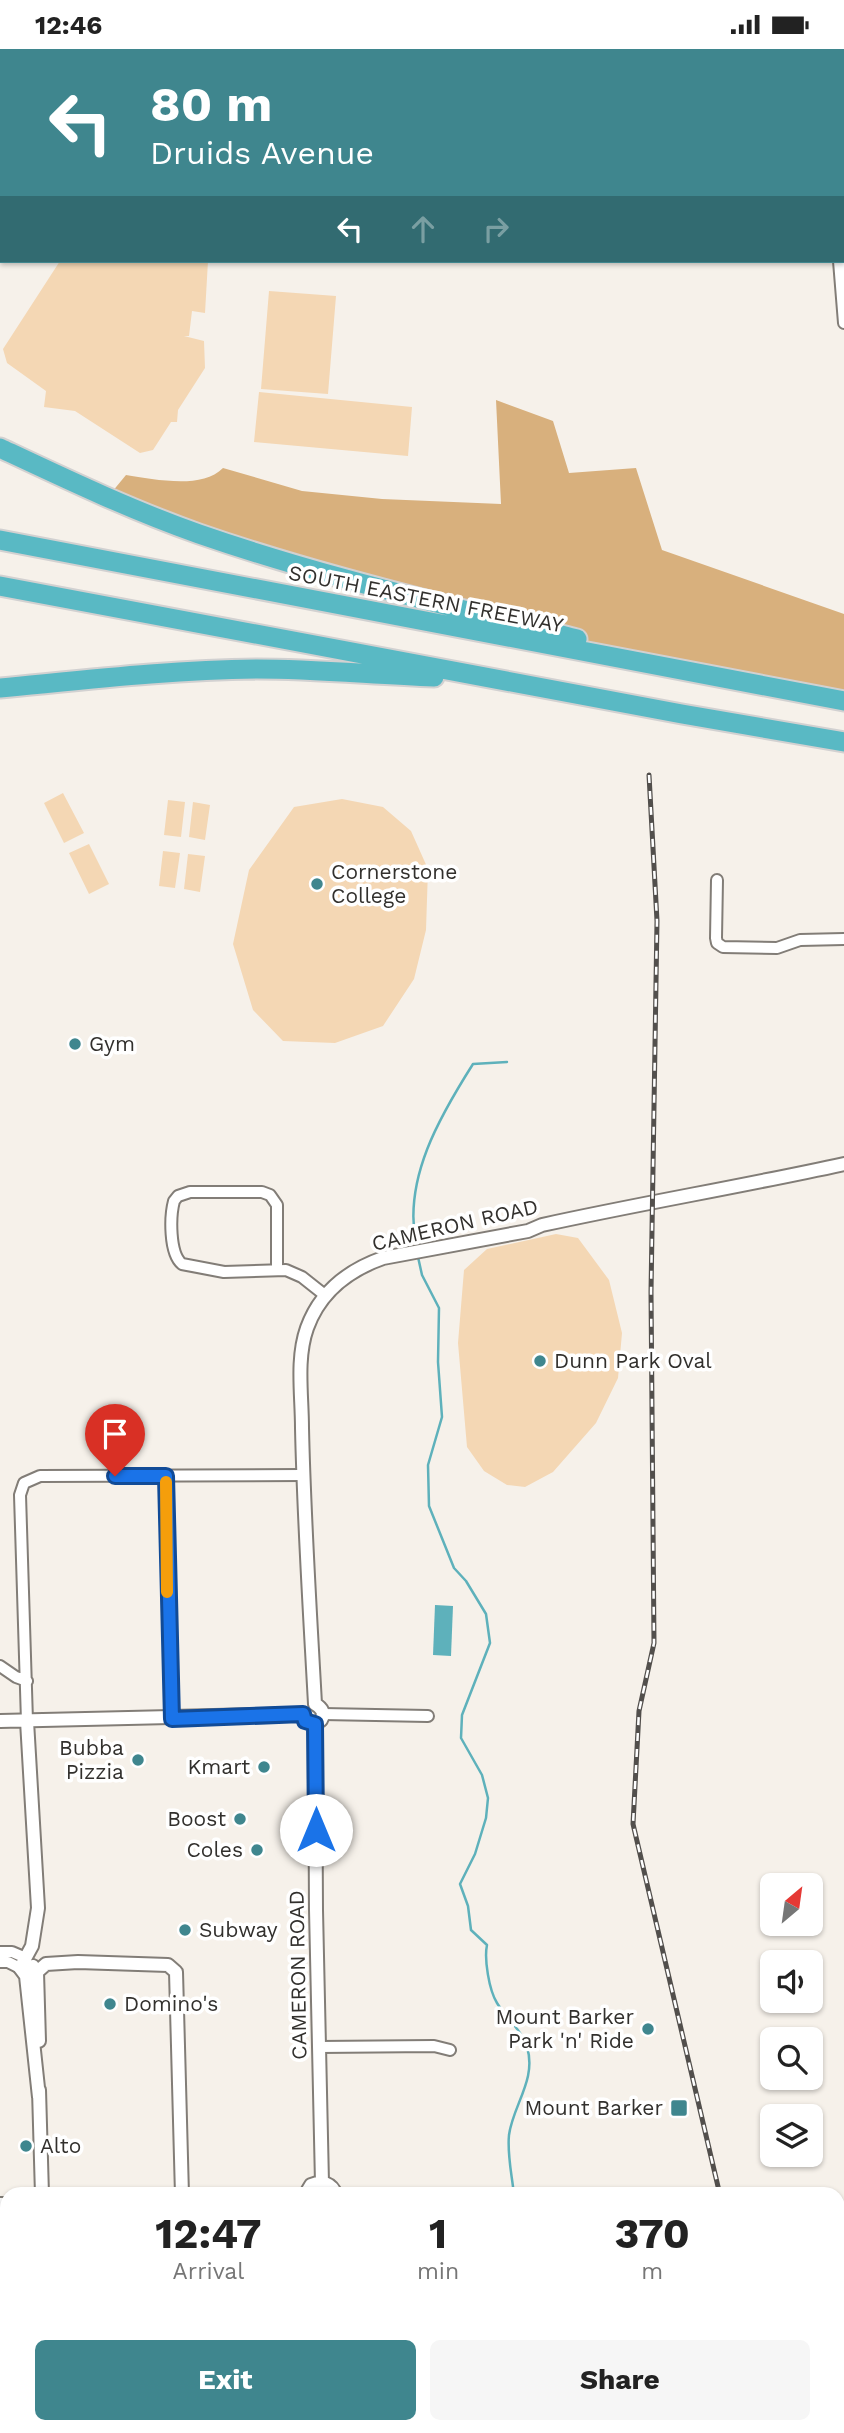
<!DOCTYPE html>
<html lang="en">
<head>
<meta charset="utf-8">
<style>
  body { margin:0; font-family:"Work Sans",sans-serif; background:#f6f6f6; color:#222; height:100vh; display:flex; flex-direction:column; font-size:26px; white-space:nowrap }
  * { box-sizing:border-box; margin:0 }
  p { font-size:23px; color:#767676 }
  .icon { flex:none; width:38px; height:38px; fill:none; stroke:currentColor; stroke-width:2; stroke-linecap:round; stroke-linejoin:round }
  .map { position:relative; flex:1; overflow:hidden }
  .panel { position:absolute; left:0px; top:2138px; width:845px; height:247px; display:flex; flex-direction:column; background:#fff; border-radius:21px 21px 0 0; box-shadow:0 2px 5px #0004 }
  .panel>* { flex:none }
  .banner { position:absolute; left:0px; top:0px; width:845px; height:214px; box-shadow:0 2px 5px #0004; background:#3f868e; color:#fff; overflow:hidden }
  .needle { width:46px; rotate:29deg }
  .controls { position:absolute; left:760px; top:1824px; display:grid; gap:14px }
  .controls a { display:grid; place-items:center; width:63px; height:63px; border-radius:10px; background:#fff; box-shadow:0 2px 5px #0004; font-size:35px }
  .pin { position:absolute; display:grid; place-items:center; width:60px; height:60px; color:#fff; margin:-72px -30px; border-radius:50% 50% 50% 0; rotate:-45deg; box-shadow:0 0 7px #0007 }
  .pin .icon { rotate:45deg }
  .me { position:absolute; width:77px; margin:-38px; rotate:0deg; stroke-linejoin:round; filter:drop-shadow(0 0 5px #0008) }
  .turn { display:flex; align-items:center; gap:24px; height:147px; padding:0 35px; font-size:32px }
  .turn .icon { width:91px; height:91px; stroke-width:2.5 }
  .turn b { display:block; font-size:49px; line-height:60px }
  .lanes { display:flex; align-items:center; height:66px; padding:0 35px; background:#0003; justify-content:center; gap:35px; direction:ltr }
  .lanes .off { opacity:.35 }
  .eta { display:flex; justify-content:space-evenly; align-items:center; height:119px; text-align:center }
  .eta b { font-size:42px; font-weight:700; line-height:49px }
  .action { display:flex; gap:14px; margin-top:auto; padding:14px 35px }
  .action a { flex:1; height:80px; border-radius:10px; background:#3f868e; color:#fff; font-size:28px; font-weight:700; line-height:80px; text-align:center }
  .action a+a { background:#f6f6f6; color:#222 }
  .status { display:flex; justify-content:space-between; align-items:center; height:49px; padding:0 35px; background:#fff; direction:ltr }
  .status svg { height:19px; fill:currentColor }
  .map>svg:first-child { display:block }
  .green { fill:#f4d7b4 }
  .forest { fill:#d8b07d }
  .water { fill:#5eb1bb }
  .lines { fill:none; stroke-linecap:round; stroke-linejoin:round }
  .stream { stroke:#5eb1bb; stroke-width:2.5 }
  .minor-casing { stroke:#827d77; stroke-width:14 }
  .tertiary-casing { stroke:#827d77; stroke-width:16 }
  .secondary-casing { stroke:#827d77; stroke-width:18 }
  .motorway-casing { stroke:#d2d1d1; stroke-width:23 }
  .minor { stroke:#fff; stroke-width:10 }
  .tertiary { stroke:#fff; stroke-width:12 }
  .secondary { stroke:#fff; stroke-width:14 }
  .motorway { stroke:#59b9c4; stroke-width:19 }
  .rail-casing { stroke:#524f4c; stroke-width:5 }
  .rail { stroke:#fff; stroke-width:2.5; stroke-dasharray:8; stroke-linecap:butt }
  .route-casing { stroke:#114b97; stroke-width:18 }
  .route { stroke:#1a73e8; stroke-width:12 }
  .slow { stroke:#f59e0b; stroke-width:12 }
  .poi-dot { fill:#3f868e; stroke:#fff; stroke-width:2.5 }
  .labels { text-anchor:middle; stroke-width:7; stroke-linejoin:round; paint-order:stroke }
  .street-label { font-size:21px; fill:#32302d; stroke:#fff }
  .poi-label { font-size:21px; fill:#32302d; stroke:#fff; text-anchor:start }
</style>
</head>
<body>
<div class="status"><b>12:46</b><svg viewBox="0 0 49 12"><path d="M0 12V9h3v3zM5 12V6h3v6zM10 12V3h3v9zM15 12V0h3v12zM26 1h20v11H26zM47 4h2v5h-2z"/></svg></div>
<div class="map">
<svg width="844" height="2384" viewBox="0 0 844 2384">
  <rect width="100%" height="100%" fill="#f6f1ea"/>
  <path class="green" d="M60 212H208L205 264 192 262 189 287H184L204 292 205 319 178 361 177 373H171L153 401 140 404 75 362 44 358 46 342 7 314 3 300Z
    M269 242 336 247 328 345 261 340Z
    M259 343 412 358 408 407 254 393Z
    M63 744 84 784 64 794 44 754Z
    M342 750 383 758 411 782 428 820 426 881 414 930 383 977 335 994 283 992 253 961 233 895 249 821 294 758Z
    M168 751 185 753 181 788 164 786Z
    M193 753 210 756 205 791 189 788Z
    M89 795 109 835 89 845 69 804Z
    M163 802 180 804 175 839 159 837Z
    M188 805 205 807 200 843 184 840Z
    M556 1185 578 1189 609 1231 622 1284 618 1329 596 1374 553 1423 525 1438 507 1436 484 1422 467 1398 458 1294 464 1221 487 1200Z"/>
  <path class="forest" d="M496 351 553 372 569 424 636 419 662 501 844 565V652L678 616 362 534 107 449 126 426C154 430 201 441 223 419L302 442 382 450 501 455Z"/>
  <path class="water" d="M435 1556 453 1557 451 1607 433 1606Z"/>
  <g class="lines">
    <path class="stream" d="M416 1194C403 1130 440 1067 473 1015L507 1013
      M418 1208 422 1226 439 1259 438 1313 442 1368 428 1416 429 1457 454 1519 466 1532 486 1565 490 1594 462 1666 461 1689 482 1726 488 1749 486 1769 475 1805 460 1835 468 1857 471 1881 487 1896C484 1910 489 1941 497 1954 506 1969 521 1980 527 1998 537 2030 513 2056 509 2086 507 2106 512 2126 514 2146
      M529 2384 533 2378"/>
    <g class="minor-casing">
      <path id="minor" d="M61 0V2
        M782 2V0
        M0 81 2 80
        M839 212 844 274
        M717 831 716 889 717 894 723 898 777 899 800 891 844 890
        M277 1220V1156L270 1146 262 1143H190L178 1147 174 1152C170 1167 169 1204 182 1215L224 1223 286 1221 302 1228 326 1247
        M166 1427 171 1670
        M0 1617 16 1628 27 1632
        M323 1665 428 1667
        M27 1672 20 1446 24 1434 40 1427 303 1426
        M0 1903H12L26 1909
        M0 1913H8L20 1919
        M319 1998 434 1997 450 2001
        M0 2154H7
        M0 2206H7
        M838 2284 844 2285
        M0 2356H7
        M184 2378 185 2384
        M397 2378 403 2384
        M550 2384 554 2378"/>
    </g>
    <g class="tertiary-casing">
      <path id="tertiary" d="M315 1655C310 1563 304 1471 302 1379 302 1346 296 1310 307 1279 320 1243 349 1221 383 1209L528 1182 542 1176C642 1154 744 1137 844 1115
        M315 1655C322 1659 325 1664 321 1671L315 1675
        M0 1672 303 1665
        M27 1672 38 1859 32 1897 20 1919 26 1927 39 2048
        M315 1675 316 1861 322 2134
        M33 1917 37 1923 39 1992
        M37 1923 46 1915 78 1913 168 1916 176 1923 182 2146
        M39 2041 42 2146
        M305 2146 311 2136C322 2131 332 2134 336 2146
        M42 2378V2384
        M670 2378 672 2384"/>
    </g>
    <g class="secondary-casing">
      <path id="secondary" d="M113 0 114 2
        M570 0 578 2
        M234 2 241 0
        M322 2 330 0
        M0 133 2 131
        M0 151 2 150"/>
    </g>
    <g class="motorway-casing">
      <path id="motorway" d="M0 399C66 430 131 461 199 485 323 528 451 557 577 590
        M0 491 844 652
        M0 537 682 665 844 693
        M0 639C85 631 171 621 257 620 316 620 375 626 434 628"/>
    </g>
    <use href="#minor" class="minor"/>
    <use href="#tertiary" class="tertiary"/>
    <use href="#secondary" class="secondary"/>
    <use href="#motorway" class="motorway"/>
    <g class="rail-casing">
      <path id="rail" d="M649 726 657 872 651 1243 654 1594 639 1662 633 1775 720 2146
        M793 2378 795 2384"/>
    </g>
    <use href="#rail" class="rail"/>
  </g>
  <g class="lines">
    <g class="route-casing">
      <path id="route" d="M115 1427H166L172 1670 303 1665 305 1672 315 1675 316 1781"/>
    </g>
    <use href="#route" class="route"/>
    <path class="slow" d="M166 1433 167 1543"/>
  </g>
  <g class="poi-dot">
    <circle cx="317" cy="835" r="7"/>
    <circle cx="75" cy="995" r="7"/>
    <circle cx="540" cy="1312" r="7"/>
    <circle cx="138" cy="1711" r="7"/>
    <circle cx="264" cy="1718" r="7"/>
    <circle cx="240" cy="1770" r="7"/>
    <circle cx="257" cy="1801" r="7"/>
    <circle cx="185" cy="1881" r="7"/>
    <circle cx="110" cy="1955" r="7"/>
    <circle cx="648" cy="1980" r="7"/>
    <rect x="670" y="2050" width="18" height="18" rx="3.5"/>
    <circle cx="26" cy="2097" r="7"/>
  </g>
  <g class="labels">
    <g class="street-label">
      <text transform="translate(426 550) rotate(11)" y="7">SOUTH EASTERN FREEWAY</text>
      <text transform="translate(455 1176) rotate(-13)" y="7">CAMERON ROAD</text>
      <text transform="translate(298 1926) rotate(-91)" y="7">CAMERON ROAD</text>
    </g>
    <g class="poi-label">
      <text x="331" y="830">Cornerstone<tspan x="331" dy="24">College</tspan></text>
      <text x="89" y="1002">Gym</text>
      <text x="554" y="1319">Dunn Park Oval</text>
      <text x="124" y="1706" text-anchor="end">Bubba<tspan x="124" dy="24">Pizzia</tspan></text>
      <text x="250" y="1725" text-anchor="end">Kmart</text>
      <text x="226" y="1777" text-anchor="end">Boost</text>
      <text x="243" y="1808" text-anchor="end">Coles</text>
      <text x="199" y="1888">Subway</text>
      <text x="124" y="1962">Domino's</text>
      <text x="634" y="1975" text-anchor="end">Mount Barker<tspan x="634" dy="24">Park 'n' Ride</tspan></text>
      <text x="663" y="2066" text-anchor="end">Mount Barker</text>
      <text x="40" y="2104">Alto</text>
    </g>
  </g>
</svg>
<div class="controls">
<a><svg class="needle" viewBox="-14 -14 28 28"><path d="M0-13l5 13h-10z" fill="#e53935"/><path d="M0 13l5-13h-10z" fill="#767676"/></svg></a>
<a><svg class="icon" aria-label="sound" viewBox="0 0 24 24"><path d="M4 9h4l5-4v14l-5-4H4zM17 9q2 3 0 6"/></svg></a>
<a><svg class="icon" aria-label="search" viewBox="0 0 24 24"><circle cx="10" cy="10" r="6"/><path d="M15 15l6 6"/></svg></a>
<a><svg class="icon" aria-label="layers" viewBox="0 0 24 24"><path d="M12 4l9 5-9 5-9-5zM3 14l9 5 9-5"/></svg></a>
</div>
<div class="pin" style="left:115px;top:1427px;background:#d93025"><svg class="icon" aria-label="arrive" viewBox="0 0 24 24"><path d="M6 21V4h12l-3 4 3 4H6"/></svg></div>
<svg class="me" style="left:316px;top:1781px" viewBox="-20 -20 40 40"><circle r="19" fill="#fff"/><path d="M0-13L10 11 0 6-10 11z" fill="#1a73e8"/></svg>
<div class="banner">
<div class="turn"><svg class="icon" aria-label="left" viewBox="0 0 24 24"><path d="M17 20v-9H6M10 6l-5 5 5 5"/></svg><div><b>80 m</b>Druids Avenue</div></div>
<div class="lanes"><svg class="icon" aria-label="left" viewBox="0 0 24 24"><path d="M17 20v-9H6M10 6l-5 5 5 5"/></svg><svg class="icon off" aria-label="ahead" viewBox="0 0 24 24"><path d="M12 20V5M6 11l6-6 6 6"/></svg><svg class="icon off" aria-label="right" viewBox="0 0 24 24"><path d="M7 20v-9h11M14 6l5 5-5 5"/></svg></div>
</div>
<section class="panel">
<div class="eta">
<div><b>12:47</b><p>Arrival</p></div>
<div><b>1</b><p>min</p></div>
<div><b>370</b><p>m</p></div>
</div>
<div class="action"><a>Exit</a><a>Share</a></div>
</section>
</div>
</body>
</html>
